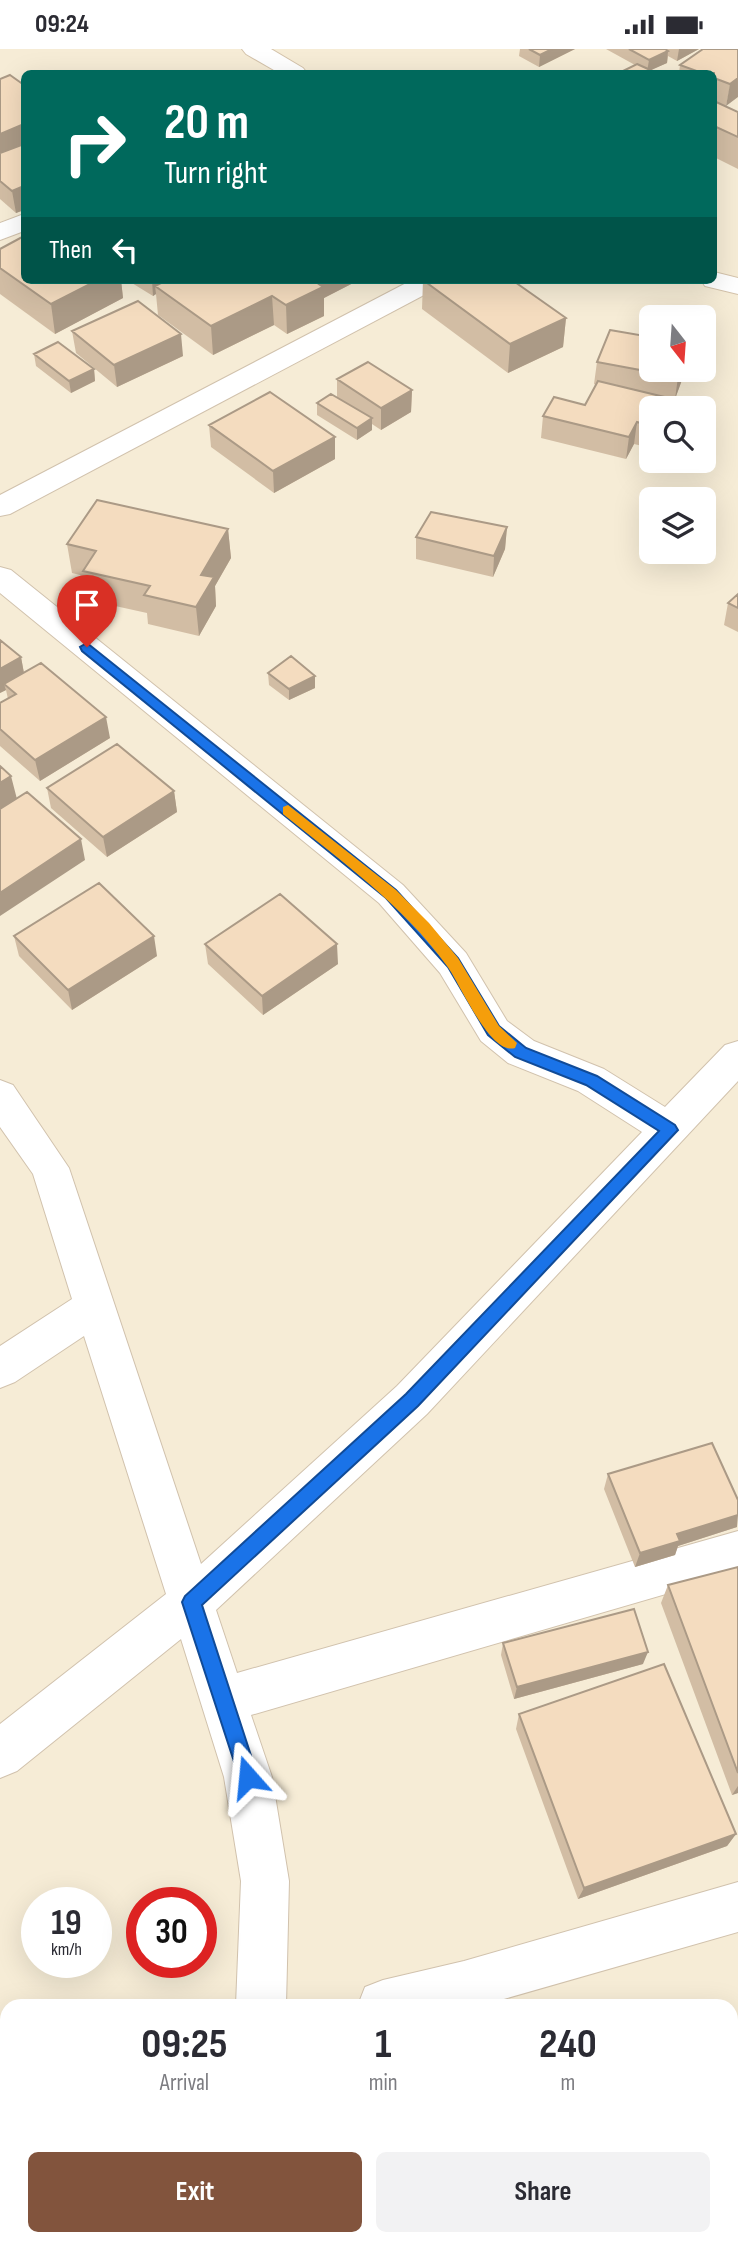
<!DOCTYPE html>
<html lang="en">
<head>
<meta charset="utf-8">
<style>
  body { margin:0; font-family:"Sofia Sans Condensed",sans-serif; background:#f2f2f3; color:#2b2b33; height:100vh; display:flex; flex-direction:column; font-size:26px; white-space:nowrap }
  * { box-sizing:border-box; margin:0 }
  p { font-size:23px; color:#7c7c81 }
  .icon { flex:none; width:38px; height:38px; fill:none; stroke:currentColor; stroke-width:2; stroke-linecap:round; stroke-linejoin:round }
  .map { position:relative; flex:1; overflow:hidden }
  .drawer { position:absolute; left:0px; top:1950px; width:738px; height:247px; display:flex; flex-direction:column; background:#fff; border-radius:21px 21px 0 0; box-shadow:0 7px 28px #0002 }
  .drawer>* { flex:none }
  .top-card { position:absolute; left:21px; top:21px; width:696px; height:214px; border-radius:10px; box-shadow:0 7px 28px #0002; background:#00695c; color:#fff; overflow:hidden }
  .needle { width:46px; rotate:163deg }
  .controls { position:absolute; left:639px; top:256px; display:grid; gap:14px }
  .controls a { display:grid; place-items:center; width:77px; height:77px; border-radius:10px; background:#fff; box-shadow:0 7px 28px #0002; font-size:35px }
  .speed { position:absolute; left:21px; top:1838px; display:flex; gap:14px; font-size:35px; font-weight:700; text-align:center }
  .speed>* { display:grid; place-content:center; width:91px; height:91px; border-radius:50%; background:#fff; box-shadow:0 7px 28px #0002; line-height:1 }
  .speed small { font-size:18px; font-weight:400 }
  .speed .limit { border:10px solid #d22; background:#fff; color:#111 }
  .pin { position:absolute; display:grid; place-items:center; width:60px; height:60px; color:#fff; margin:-72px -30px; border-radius:50% 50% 50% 0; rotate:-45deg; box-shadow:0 0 7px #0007 }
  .pin .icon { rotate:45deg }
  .me { position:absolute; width:77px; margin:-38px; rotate:342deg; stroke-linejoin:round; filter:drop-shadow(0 0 5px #0008) }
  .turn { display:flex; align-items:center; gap:24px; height:147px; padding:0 28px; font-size:32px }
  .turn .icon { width:91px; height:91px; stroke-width:2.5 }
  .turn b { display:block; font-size:49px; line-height:60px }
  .then { display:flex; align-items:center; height:66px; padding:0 28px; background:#0003; gap:14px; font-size:26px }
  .eta { display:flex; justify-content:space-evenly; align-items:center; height:119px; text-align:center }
  .eta b { font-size:42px; font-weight:700; line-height:49px }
  .action { display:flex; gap:14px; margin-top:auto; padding:14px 28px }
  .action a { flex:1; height:80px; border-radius:10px; background:#82543d; color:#fff; font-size:28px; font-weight:700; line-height:80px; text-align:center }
  .action a+a { background:#f2f2f3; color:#2b2b33 }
  .status { display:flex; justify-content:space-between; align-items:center; height:49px; padding:0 35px; background:#fff; direction:ltr }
  .status svg { height:19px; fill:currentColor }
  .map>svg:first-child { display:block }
  .residential { fill:#f6ecd6; fill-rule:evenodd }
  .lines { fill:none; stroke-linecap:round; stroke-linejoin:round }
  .street-casing { stroke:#d1c2ad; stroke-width:2 }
  .secondary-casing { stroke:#d4c3ab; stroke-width:2 }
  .street { fill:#fff; fill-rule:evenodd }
  .secondary { fill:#fff; fill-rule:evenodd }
  .wall { fill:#d2bda4 }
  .shaded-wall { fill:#ab9a86 }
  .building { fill:#f4dcbf; stroke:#ab9a86; stroke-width:2 }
  .route { fill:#1a73e8; stroke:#114b97; stroke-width:2 }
  .slow { fill:#f59e0b }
</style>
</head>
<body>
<div class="status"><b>09:24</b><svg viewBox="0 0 49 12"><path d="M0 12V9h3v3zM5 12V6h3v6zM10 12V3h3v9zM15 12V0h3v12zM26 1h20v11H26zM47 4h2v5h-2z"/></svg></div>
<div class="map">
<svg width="738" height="2195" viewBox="0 0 738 2195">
  <rect width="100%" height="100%" fill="#fdf9e9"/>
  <path class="residential" d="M0 0H738V2195H0ZM24 24H714V231H24ZM651 268H704V320H651ZM651 359H704V411H651ZM651 450H704V502H651ZM37 1853H96V1913H37ZM142 1853H201V1913H142ZM7 1956H732V2189H7Z"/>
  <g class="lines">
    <g class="street-casing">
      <path id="street" d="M24 165V182L0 191V174Z
        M412 231H445L441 237 10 465 0 467V446Z
        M0 518 11 521 403 836 466 904 507 972 534 992 604 1020 665 1058 725 996 738 992V1032L427 1365 216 1561 237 1624 738 1482V1524L251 1666 272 1728 289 1832 286 1956H236L241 1832 224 1728 181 1590 17 1722 0 1729V1675L166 1545 84 1287 15 1333 0 1339V1297L72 1250 33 1125 0 1078V1031L13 1036 69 1119 201 1515 397 1337 642 1083 578 1042 508 1014 481 992 440 924 379 854 0 544Z
        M738 1833V1883L483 1956H358L365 1938 383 1931 464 1912Z
        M244 2189H298V2195H244Z"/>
    </g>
    <g class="secondary-casing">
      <path id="secondary" d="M242 0H271L303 19 307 24H279L246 5Z
        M714 223 738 229V245L705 237 701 231H714Z"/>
    </g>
    <use href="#street" class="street"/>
    <use href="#secondary" class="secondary"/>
  </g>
  <path class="wall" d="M520 0H575L539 18 519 7Z
    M606 0H699L677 12 668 7 667 14 650 21 635 16Z
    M738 0 726 57 717 53 738 63V120L714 108V24H679L680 16Z
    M0 30 24 36V161L16 164 0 150Z
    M0 200 24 231H121L123 249 55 285 0 245Z
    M127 231H359L324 249V267L287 285 274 276 213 306 158 266 156 245 153 247Z
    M423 231 566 269 563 298 508 324 422 260Z
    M72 282 183 307 117 338 76 304Z
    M34 305 94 320 95 332 71 344 36 317Z
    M597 313 686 320 675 350 677 351 676 359H651V399L634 395 626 410 541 389 543 367 585 356 596 336 594 335Z
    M337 330 412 341 411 363 381 381 372 375V381L357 391 317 366V354L337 348Z
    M209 376 335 388V410L274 444 211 398Z
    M507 478 505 500 493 528 416 510V488Z
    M228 480 231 509 215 537 216 557 199 587 148 575 147 564 88 551 84 527 72 524 67 495Z
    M738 545V583L724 576 728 554Z
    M0 591 21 608 24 624 110 689 40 732 0 697V654L8 650 6 641 0 644Z
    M268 624 315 639 289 651 269 636Z
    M47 739 174 742 177 763 107 808 51 759Z
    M14 887 157 907 72 961 19 907Z
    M205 895 338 915 263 966 208 915Z
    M608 1425 737 1478 678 1497 675 1506 635 1518 604 1440Z
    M738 1518V1744L732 1746 661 1554 668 1536Z
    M503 1594 643 1615 514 1650 501 1606Z
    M519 1665 736 1785 727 1797 578 1850 516 1680Z"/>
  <path class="shaded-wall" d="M552 0H575L539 18 540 6Z
    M679 0H699L677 12Z
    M668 2 667 14 647 23 649 11Z
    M738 29V48L726 57 730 35Z
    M24 75V106L0 116V85Z
    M24 137V161L16 164 12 142Z
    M98 231H121L123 249 55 285 51 255Z
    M152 231H182L155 237 156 245 153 247Z
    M307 231H359L324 249V267L287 285 286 256Z
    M272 247 274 276 213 306 211 277Z
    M566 269 563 298 508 324 510 295Z
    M181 285 183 307 117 338 114 316Z
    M94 320 95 332 71 344 69 332Z
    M681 320H686L675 350 678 328Z
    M412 341 411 363 381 381V359Z
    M372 369V381L357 391V379Z
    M637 373 634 395 626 410 629 388Z
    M335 388V410L274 444 273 422Z
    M507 478 505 500 493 528 494 507Z
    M228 480 231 509 215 537 216 557 199 587 196 558 201 526Z
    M21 608 25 630 4 635 6 641 0 644V620Z
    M315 627V639L289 651V640Z
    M106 668 110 689 40 732 35 711Z
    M11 727 18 754 0 766V734Z
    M174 742 177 763 107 808 103 788Z
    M81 790 85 811 0 867V844Z
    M154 887 157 907 72 961 68 941Z
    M337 895 338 915 263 966 262 947Z
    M738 1466 737 1478 678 1497 675 1506 635 1518 640 1504 677 1485Z
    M648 1603 643 1615 514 1650 517 1638Z
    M738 1737V1744L732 1746Z
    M736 1785 727 1797 578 1850 584 1839Z
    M126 2189H133L135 2195H128Z"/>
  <path class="building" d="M529 0H552L540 6Z
    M629 0H665L668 2 649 11Z
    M703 0H738V29L730 35 714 29V24H702L680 16Z
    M637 15 657 24H619Z
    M10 26 24 36V75L0 85V30Z
    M714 52 738 63V88L714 77Z
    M24 95V137L12 142 0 132V104Z
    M24 187V231H98L51 255 0 219V200Z
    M167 231H313L323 238 286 256 272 247 211 277 155 237Z
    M423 231H512L566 269 510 295Z
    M138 252 181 285 114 316 72 282Z
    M610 281 651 288V320H681L678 328 597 313Z
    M58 293 94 320 69 332 34 305Z
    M368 313 412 341 381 359 337 330Z
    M598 332 677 351 673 359H651V377L637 373 629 388 543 367 554 348 585 356Z
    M270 343 335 388 273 422 209 376Z
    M331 345 372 369 357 379 317 354Z
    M97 451 228 480 201 526 214 528 196 558 144 546 150 537 83 522 96 502 67 495Z
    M431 463 507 478 494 507 416 488Z
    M738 545V559L728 554Z
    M0 591 21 608 0 620Z
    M291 607 315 627 289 640 268 624Z
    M41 614 106 668 35 711 0 680V654L16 645 4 635Z
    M117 695 174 742 103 788 47 739Z
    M0 717 11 727 0 734Z
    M27 743 81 790 0 844V760Z
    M99 834 154 887 68 941 14 887Z
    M280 845 337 895 262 947 205 895Z
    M712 1394 738 1451V1466L677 1485 680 1492 640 1504 608 1425Z
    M738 1518V1724L668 1536Z
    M634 1560 648 1603 517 1638 503 1594Z
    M664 1615 736 1785 584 1839 519 1665Z
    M738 1972V2178L732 2180V1975Z
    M7 2069V2189H126L128 2195H3L0 2184V2072Z"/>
  <path class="route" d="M87 594 396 841 458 909 499 977 526 999 597 1027 675 1076 678 1081 418 1357 202 1556 258 1728 255 1735 248 1738 242 1735 239 1728 182 1553 185 1547 406 1345 659 1082 586 1036 515 1008 488 986 448 918 386 849 82 602 80 598Z"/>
  <path class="slow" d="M288 756 396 841 429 874 458 909 499 977 517 994 515 999C490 1007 460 934 447 917 403 856 341 812 283 765V758Z"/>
</svg>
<div class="controls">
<a><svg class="needle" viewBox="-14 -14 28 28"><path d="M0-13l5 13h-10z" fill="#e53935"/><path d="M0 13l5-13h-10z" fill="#7c7c81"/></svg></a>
<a><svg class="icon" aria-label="search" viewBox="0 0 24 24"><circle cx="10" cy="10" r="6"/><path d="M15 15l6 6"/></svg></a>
<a><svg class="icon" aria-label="layers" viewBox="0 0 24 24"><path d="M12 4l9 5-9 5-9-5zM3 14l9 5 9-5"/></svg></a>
</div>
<div class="speed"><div>19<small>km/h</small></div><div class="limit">30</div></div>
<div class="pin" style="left:87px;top:598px;background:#d93025"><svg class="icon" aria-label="arrive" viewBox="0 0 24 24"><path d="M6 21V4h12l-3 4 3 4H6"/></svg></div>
<svg class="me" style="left:248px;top:1728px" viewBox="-20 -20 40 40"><path d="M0-17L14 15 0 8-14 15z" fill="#1a73e8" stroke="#fff" stroke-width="4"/></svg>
<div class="top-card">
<div class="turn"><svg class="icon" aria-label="right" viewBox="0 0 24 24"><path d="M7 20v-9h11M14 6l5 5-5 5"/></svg><div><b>20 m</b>Turn right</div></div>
<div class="then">Then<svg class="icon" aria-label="left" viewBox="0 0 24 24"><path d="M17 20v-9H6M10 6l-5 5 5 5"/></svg></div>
</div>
<section class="drawer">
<div class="eta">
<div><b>09:25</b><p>Arrival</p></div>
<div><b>1</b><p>min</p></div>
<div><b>240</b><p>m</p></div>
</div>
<div class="action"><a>Exit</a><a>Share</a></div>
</section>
</div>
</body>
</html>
